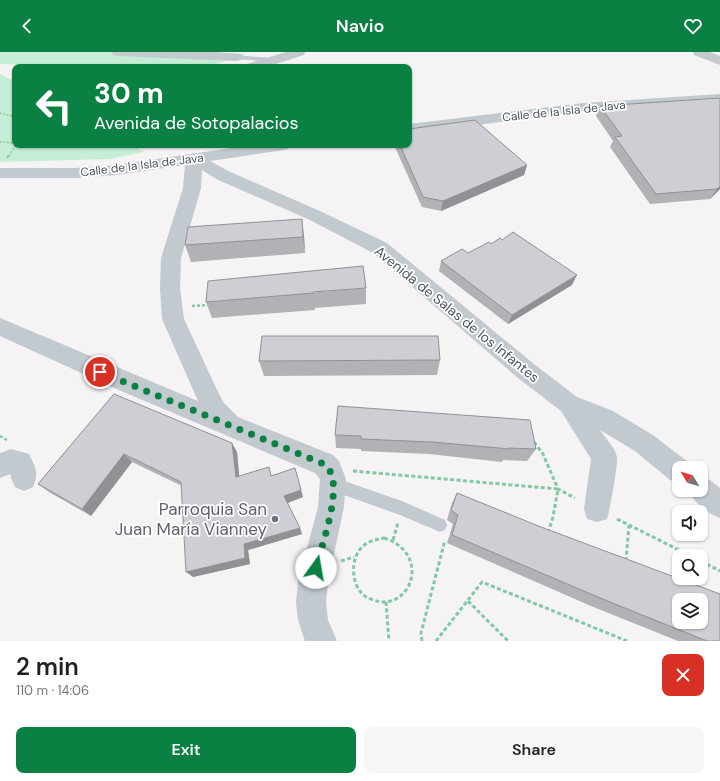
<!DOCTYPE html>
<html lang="en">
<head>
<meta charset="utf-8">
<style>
  body { margin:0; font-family:"DM Sans",sans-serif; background:#f6f6f6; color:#202124; height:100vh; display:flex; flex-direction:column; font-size:15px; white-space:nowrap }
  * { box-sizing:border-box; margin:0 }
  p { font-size:13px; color:#757577 }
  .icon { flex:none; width:22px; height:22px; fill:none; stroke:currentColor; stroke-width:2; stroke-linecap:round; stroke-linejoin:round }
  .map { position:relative; height:589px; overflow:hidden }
  .sheet { display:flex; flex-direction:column; background:#fff; flex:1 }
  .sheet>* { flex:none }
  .top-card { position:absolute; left:12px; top:12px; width:400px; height:84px; border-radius:8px; box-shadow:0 1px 3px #0004; background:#0b8043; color:#fff; overflow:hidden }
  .needle { width:26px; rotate:308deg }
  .buttons { position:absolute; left:672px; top:409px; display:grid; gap:8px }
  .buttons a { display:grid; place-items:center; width:36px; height:36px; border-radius:8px; background:#fff; box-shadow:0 1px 3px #0004; font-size:20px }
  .pin { position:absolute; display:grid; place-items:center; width:34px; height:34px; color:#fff; margin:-17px; border:2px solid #fff; border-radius:50%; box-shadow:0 1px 4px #0007 }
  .me { position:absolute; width:44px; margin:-22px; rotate:13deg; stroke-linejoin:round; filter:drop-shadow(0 0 3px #0008) }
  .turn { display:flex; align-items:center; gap:14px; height:84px; padding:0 16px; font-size:18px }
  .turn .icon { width:52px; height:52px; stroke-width:2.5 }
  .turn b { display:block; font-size:28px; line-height:34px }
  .round { display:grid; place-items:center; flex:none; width:42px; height:42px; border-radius:8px; background:#f6f6f6 }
  .head { display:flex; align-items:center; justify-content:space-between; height:68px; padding:0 16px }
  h1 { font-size:24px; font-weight:600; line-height:30px }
  .cta { display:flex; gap:8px; margin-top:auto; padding:8px 16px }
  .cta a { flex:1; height:46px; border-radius:8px; background:#0b8043; color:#fff; font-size:16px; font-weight:600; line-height:46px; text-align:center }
  .cta a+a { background:#f6f6f6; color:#202124 }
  header { display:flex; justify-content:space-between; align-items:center; height:52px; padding:0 16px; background:#0b8043; color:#fff; font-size:18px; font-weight:600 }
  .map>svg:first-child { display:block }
  .green { fill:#c6edd5 }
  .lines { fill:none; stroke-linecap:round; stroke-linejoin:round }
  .path-far3 { stroke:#81c9a5; stroke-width:1.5; stroke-dasharray:2 1.5; stroke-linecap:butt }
  .path-far2 { stroke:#81c9a5; stroke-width:2; stroke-dasharray:2.5 1.5; stroke-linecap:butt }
  .path-far1 { stroke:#81c9a5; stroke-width:2.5; stroke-dasharray:3 2; stroke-linecap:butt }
  .path { stroke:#81c9a5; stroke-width:3; stroke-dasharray:4 2.5; stroke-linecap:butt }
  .service { fill:#c2cad0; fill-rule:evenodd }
  .minor { fill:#c2cad0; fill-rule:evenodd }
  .wall { fill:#b0b2b6 }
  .shaded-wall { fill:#909194 }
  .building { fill:#cdcfd4; stroke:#909194; fill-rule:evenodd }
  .route { stroke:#0b8043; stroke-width:7; stroke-dasharray:0 12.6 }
  .worship-dot { fill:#6b7280; stroke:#fff; stroke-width:1.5 }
  .labels { text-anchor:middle; stroke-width:3.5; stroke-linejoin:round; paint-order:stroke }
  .far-street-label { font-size:12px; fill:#4c565f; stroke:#fff }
  .street-label { font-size:14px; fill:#4c565f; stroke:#fff }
  .near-worship-label { font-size:17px; fill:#5b616d; stroke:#fff; text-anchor:end }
</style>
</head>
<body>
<header><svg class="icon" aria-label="back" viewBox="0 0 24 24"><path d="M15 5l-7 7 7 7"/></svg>Navio<svg class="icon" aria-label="heart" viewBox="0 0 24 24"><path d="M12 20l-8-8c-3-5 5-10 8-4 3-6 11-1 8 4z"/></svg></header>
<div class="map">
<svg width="720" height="589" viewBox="0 0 720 589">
  <rect width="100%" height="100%" fill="#f5f3f3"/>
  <path class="green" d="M0 0H212L247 2 207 15H91L0 12Z
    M0 22 15 30V93H132L144 100 109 107 0 110Z"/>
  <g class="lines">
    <path class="path-far3" d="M0 61 15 65
      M0 90 15 91
      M9 104 16 93"/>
    <path class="path-far2" d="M7 106 9 103"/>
    <path class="path-far1" d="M192 254 209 253
      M0 384 7 388
      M532 388 535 391"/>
    <path class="path" d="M534 390 543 402 558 437 575 446
      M353 419 558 437 553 465 548 481
      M617 467 691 504
      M384 486C434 502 409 564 371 547 364 545 359 539 356 532 351 518 353 498 369 490 374 488 379 487 384 486Z
      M393 488 398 471
      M341 509 354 505
      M626 509 629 473
      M701 509 720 519
      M468 549 508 589
      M386 550 389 589
      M422 589 421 581 445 488
      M436 589 482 530 627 589"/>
    <path class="service" d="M233 3 274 6 278 8 274 10 236 7 232 5Z
      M333 428 344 429 402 449 445 468 447 473 445 478 440 480 400 463 344 443 328 440 326 435 328 430Z"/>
    <path class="minor" d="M112 0H211L241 2 243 5 241 8 236 9 118 4 113 3Z
      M286 0H305L304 3 266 15H245L247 12Z
      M693 0H710L720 4V13L694 3Z
      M720 42V50L583 59 409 82V72L583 51Z
      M252 93H292L290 96 284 98 210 109 228 119 322 160 387 191 534 312 577 345 611 358 653 383 688 410 691 416H679V431L670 428 635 399 600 378C605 386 615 395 617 405 618 414 610 457 607 467L597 470 587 467 584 457 591 407 561 359 518 326 373 201 310 168 216 127 202 118 201 136 181 206 180 236 184 267 218 340 224 351 238 365 333 403 339 409 346 427 344 455 328 530 326 551 328 568 337 589H305L298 568 296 551 298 530 318 455 320 427 315 421 121 339 0 284V266L198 349 162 267 160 236 161 206 183 136 185 113 116 123 75 126H0V116H75L116 113Z
      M11 397 29 402C36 416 39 421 33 435L24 439 15 435 11 426V422L0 426V401Z
      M701 424 710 428 720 436V466C707 461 694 451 688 438H701Z"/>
  </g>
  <path class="wall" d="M720 46V137L710 147 650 152 610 95 613 89 596 64 600 54Z
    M394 93H409L527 113 524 123 441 159 422 155Z
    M304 184 305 201 191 210 185 193Z
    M502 188 572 233 508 272 439 219 441 209 468 201Z
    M366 236V252L315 256V258L212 266 206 250Z
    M440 308 437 323 264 324 259 309Z
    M114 342 237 400 239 424 272 423 303 445 288 451 300 476 302 482 248 498 250 512 193 525 182 434 132 410 91 464 49 440 38 432Z
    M530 368 536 397 527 409 503 408 502 410 429 402 361 399V397L336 396 335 383Z
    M457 441 720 589H678L591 554 447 491 453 472 447 468 452 451Z"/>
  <path class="shaded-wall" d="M527 113 524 123 441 159 443 149Z
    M720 134V137L710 147 717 137Z
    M302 167 304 184 305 201 303 185Z
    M577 223 572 233 508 272 512 263Z
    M232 391 237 400 240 433 236 425Z
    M124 402 132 410 91 464 82 457Z
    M295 416 303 445 287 451 284 444Z
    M300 476 302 482 248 498 250 512 193 525 186 520 244 492Z"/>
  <path class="building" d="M720 46V134L717 137 656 142 615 85 622 84 600 54Z
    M475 68 527 113 443 149 423 145 400 93H409V77Z
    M302 167 303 185 185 193 188 175Z
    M513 180 577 223 512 263 441 209 462 197 468 201 489 190 491 192 500 186 502 188Z
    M363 214 366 236 313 240V241L206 250 208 229Z
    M262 284H438L440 308 259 309Z
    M114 342 232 391 236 425 269 415 271 424 295 416 301 438 284 444 300 476 244 492 245 506 186 520 181 430 124 402 82 457 38 432Z
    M338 354 530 368 536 397 509 396 510 397 432 390 361 387V384L335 383Z
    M457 441 541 475 720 542V589H707L605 548 452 483 458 463 451 458ZM679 548H701V570H679Z"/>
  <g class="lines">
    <path class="route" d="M100 320 324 412C328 417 333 421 333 428 336 455 323 489 316 516"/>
  </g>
  <circle class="worship-dot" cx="275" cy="467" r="4"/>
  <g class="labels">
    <g class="far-street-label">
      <text transform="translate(564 59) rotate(-6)" y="4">Calle de la Isla de Java</text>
      <text transform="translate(142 113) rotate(-7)" y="4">Calle de la Isla de Java</text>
    </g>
    <g class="street-label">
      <text transform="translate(457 262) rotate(39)" y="5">Avenida de Salas de los Infantes</text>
    </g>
    <g class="near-worship-label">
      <text x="267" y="463">Parroquia San<tspan x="267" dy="20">Juan María Vianney</tspan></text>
    </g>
  </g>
</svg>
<div class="buttons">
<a><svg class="needle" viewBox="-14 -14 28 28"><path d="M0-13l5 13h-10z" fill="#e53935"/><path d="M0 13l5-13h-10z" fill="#757577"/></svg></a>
<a><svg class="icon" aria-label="sound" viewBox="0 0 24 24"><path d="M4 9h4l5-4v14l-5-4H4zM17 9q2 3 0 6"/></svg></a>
<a><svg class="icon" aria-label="search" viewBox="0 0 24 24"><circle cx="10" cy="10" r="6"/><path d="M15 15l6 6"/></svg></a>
<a><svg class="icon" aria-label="layers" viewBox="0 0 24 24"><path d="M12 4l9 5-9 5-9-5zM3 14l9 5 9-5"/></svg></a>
</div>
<div class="pin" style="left:100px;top:320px;background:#d93025"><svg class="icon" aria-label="arrive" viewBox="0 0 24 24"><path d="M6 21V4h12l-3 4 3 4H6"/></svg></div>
<svg class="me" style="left:316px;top:516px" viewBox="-20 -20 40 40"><circle r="19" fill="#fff"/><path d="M0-13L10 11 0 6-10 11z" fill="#0b8043"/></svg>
<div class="top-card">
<div class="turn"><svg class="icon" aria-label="left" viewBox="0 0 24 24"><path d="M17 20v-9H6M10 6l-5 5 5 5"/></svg><div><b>30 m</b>Avenida de Sotopalacios</div></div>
</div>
</div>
<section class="sheet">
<div class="head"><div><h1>2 min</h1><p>110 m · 14:06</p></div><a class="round" style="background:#d93025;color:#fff"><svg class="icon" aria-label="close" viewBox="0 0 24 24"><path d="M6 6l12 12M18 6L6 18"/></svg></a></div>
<div class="cta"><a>Exit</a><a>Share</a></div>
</section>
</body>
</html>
